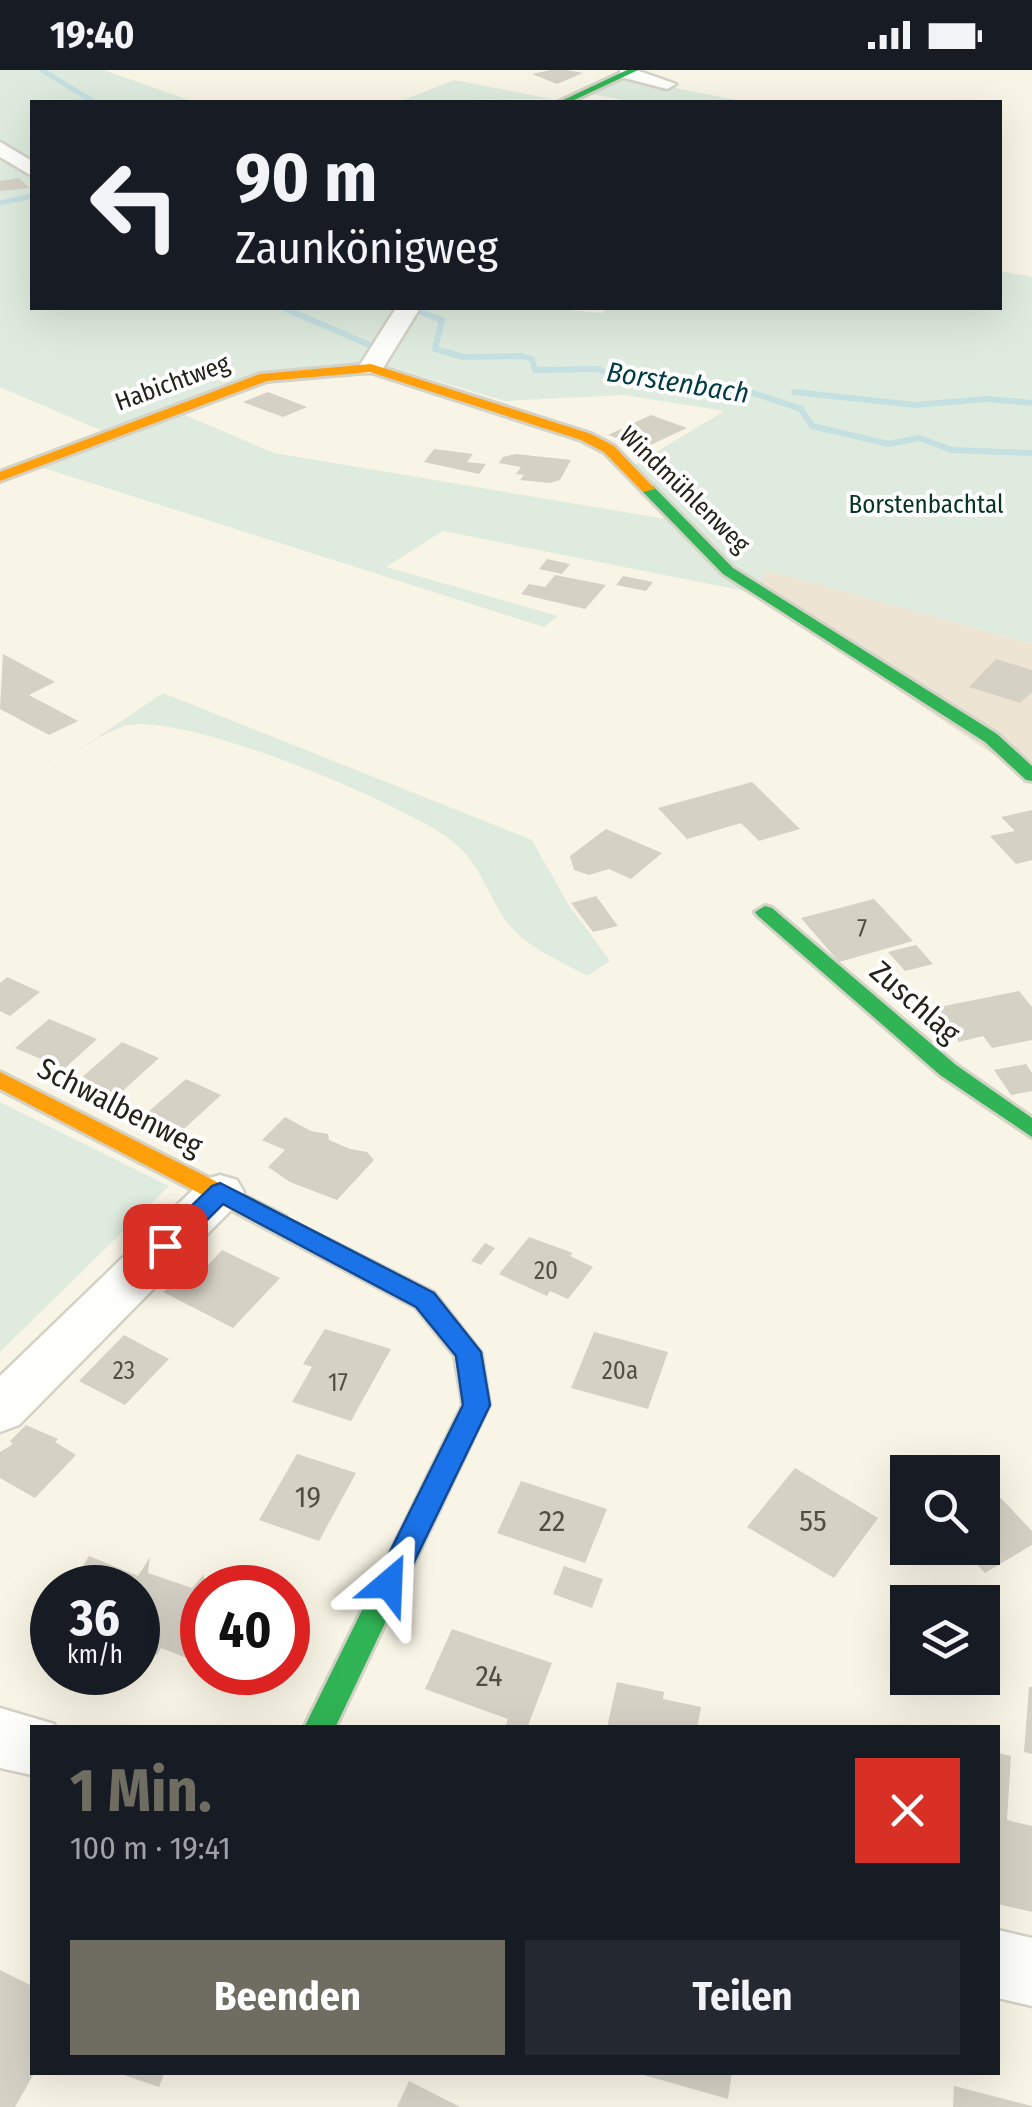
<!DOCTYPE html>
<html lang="de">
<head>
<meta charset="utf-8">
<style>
  body { margin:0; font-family:"Fira Sans Condensed",sans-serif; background:#242831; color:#f1f3f6; height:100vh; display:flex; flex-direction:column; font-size:38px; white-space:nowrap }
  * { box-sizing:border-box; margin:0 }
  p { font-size:32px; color:#9ea1a6 }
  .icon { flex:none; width:55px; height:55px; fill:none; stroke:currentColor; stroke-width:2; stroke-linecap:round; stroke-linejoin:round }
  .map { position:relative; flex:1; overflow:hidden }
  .details { position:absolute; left:30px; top:1655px; width:970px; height:350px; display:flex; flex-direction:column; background:#171b24; border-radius:0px; box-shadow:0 10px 40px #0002 }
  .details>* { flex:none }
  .guide { position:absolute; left:30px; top:30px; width:972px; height:210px; border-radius:0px; box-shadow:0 10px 40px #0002; background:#171b24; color:#f1f3f6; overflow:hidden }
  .buttons { position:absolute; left:890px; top:1385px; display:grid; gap:20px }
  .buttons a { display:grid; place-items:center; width:110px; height:110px; border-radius:0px; background:#171b24; box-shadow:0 10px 40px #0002; font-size:50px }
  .speed { position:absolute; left:30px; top:1495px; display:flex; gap:20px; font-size:50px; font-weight:700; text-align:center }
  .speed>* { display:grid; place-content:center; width:130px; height:130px; border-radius:50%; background:#171b24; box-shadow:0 10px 40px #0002; line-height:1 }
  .speed small { font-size:25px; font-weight:400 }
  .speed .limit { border:15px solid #d22; background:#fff; color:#111 }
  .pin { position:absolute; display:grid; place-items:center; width:85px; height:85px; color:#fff; margin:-42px; border-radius:20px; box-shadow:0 5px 15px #0006 }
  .me { position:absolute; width:110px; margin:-55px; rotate:26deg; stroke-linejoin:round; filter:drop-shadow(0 0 8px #0008) }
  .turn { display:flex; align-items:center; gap:35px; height:210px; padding:0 40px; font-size:45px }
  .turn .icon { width:130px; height:130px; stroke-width:2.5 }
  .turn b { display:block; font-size:70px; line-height:85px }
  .round { display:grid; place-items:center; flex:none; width:105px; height:105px; border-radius:0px; background:#242831 }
  .head { display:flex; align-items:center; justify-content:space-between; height:170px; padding:0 40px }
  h1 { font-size:60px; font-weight:700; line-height:75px; color:#6f6d61 }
  .action { display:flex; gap:20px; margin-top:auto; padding:20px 40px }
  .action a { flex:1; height:115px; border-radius:0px; background:#6f6d61; color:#fff; font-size:40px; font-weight:700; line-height:115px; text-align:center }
  .action a+a { background:#242831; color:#f1f3f6 }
  .status { display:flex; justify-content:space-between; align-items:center; height:70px; padding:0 50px; background:#171b24; direction:ltr }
  .status svg { height:28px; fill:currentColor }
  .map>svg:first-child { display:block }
  .commercial { fill:#eee4d3 }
  .green { fill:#dfebde; fill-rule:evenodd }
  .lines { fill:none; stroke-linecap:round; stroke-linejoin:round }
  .stream-far1 { stroke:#c6e0e2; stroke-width:5 }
  .stream { stroke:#c6e0e2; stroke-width:6 }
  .building { fill:#d5d1c5 }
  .street-casing { stroke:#d4d2c6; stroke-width:5 }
  .fast-casing { stroke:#d4d2c6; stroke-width:6 }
  .slow-casing { stroke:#d4d2c6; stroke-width:6 }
  .street { fill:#fefefb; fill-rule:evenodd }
  .fast { fill:#30b455; fill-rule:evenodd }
  .slow { fill:#ff9f0a; fill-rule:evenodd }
  .route { fill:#1a73e8; stroke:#114b97; stroke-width:2.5 }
  .labels { text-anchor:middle; stroke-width:8; stroke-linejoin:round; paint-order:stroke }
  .far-street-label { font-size:25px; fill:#25241a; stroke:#fff }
  .far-park-label { font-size:25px; fill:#063524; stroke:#fff }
  .number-label { font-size:25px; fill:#514f45 }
  .far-water-label { font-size:28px; font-style:italic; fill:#003b46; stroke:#fff }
  .street-label { font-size:30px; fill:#25241a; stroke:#fff }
  .near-number-label { font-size:30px; fill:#514f45 }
</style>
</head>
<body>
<div class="status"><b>19:40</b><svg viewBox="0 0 49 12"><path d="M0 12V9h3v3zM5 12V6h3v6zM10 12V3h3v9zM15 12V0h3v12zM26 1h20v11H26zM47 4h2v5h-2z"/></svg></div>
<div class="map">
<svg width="1032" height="2037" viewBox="0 0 1032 2037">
  <rect width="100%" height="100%" fill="#f8f5e6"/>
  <path class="commercial" d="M767 499 1032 574V711L755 523Z"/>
  <path class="green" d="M0 0H104L194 32H32V238H548L602 243 609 238H1000V201L1032 207V574L767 500 755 523 443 461 386 497 558 546 544 557 28 393 105 362 0 317ZM381 294 505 331 624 325 724 341 633 396 684 452 274 383 171 339 261 303Z
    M626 8 746 32H635L591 24Z
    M454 10 552 29 401 31Z
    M163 623 532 770 568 834 610 891 587 906C560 891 525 877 506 851 486 822 480 793 451 770 402 733 182 640 125 656 98 664 69 688 46 702Z
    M0 1032 169 1116 0 1282Z"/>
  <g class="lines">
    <path class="stream-far1" d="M42 0 94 32
      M0 72 32 91
      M0 133 32 126"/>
    <path class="stream" d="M284 238 374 277
      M419 241 442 250 435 279 463 287 522 286 532 289 535 300 598 299 619 309 645 306 699 314 712 321 753 323 801 339 812 356 889 374 919 368 952 380 1032 383
      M794 322 915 335 987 329 1032 333"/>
  </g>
  <path class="building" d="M551 0H567L583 3 557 14 532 4Z
    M19 108 29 118 0 121V111Z
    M268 322 307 337 283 347 243 332Z
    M651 345 687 358 644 378 608 365Z
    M434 379 473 384 467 392 486 394 479 404 424 392Z
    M516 384 571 390 560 410 550 413 520 410 524 405 516 404 521 397 499 393 503 387Z
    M547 489 570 494 562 504 539 499Z
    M555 505 606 515 585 539 521 524 529 514 545 517Z
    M623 506 653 512 646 521 616 515Z
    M3 584 55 612 29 625 78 651 49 665 0 639Z
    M996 589 1032 600V622L1020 633 969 617Z
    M752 712 800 759 759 771 741 753 687 769 658 738Z
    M1032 740V790L1016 794 990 766 1015 761 1001 747Z
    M606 759 662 783 631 809 609 799 589 805 574 800 570 786Z
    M596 826 618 856 593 862 571 833Z
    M874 829 913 871 839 892 801 848Z
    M916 875 933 894 905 901 888 882Z
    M7 907 40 922 10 946 0 941V913Z
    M1019 921 1032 937V970L992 978 983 966 959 972 934 938Z
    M49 949 97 969 64 999 15 978Z
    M122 972 159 988 116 1027 79 1010Z
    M1026 994 1032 1003V1021L1011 1025 994 1000Z
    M186 1009 221 1025 184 1059 148 1042Z
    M285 1047 311 1061 328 1064 329 1070 350 1079 367 1082 374 1090 337 1130 290 1112 268 1097 285 1080 262 1070Z
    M529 1167 573 1183 570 1186 593 1197 568 1229 550 1221 547 1226 499 1204Z
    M485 1173 495 1178 481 1195 471 1191Z
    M222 1180 280 1208 233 1258 163 1222 183 1201 196 1208Z
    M325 1259 391 1279 351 1351 292 1332 312 1297 303 1294Z
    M594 1262 668 1282 648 1339 571 1318Z
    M124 1265 169 1289 125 1335 79 1311Z
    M26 1355 58 1369 55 1372 76 1385 35 1428 0 1408V1382L13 1374 10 1371Z
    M297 1384 356 1403 319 1471 259 1450Z
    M795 1398 878 1448 834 1508 747 1457Z
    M521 1411 607 1439 585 1493 497 1463Z
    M998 1425 1032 1461V1475L985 1503 961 1478H982V1433Z
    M89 1486 138 1506 150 1487 148 1503 192 1518 204 1504 202 1594 161 1578 157 1585 138 1578V1518H69Z
    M564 1496 603 1509 592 1538 553 1524Z
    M452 1559 552 1593 527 1658H505L508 1649 425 1619Z
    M617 1612 664 1622 663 1629 701 1637 697 1658H607Z
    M1029 1617H1032V1684L1024 1682Z
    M998 1683 1011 1686 1007 1750 1032 1756V1842L998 1834Z
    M0 1900 32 1916 35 2002 15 2037H0Z
    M115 2002H165L159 2017Z
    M633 2002H732L728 2029Z
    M409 2011 460 2037H397Z
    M954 2016 1032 2036V2037H953Z"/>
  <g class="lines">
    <g class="street-casing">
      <path id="street" d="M620 0H636L676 14 667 19 621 7Z
        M0 72 32 91V106L0 87Z
        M396 238H420L380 303H362L358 298Z
        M220 1105 237 1110 244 1122 237 1134 19 1355 0 1362V1306L203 1110Z
        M0 1638 54 1654 56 1658H32V1705L0 1698Z
        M998 1860 1032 1868V1936L998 1928Z"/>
    </g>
    <g class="fast-casing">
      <path id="fast" d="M627 0H638L570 32H559Z
        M643 416H653L733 498 997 664 1032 696V711L1026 710 985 672 723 504 643 422Z
        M765 836 772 838 956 995 1032 1048V1067L940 1005 758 846 755 842Z
        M277 1144 434 1223 481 1283 489 1335 335 1658H304L463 1335 455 1286 416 1237 268 1159 265 1153 268 1147Z"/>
    </g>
    <g class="slow-casing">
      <path id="slow" d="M371 294 591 364 614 376 655 419 643 422 604 382 581 370 370 302 267 311 0 411V402L260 304Z
        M0 1002 286 1147 289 1153 286 1159H268L0 1019Z"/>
    </g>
    <use href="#street" class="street"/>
    <use href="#fast" class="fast"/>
    <use href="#slow" class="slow"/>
  </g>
  <path class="route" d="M220 1113 434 1223 481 1282 490 1335 399 1523 389 1527 379 1523 374 1514 463 1335 456 1286 416 1237 223 1134 174 1183H156L153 1176 156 1170 212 1116Z"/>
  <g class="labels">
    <g class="far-street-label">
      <text transform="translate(172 312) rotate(-20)" y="9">Habichtweg</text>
      <text transform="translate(685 419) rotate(44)" y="9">Windmühlenweg</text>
    </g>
    <g class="far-park-label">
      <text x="926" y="443">Borstenbachtal</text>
    </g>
    <g class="number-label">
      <text x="862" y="867">7</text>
      <text x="546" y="1209">20</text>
      <text x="124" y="1309">23</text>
      <text x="620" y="1309">20a</text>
      <text x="338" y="1321">17</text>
    </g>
    <g class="far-water-label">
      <text transform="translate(678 312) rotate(9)" y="10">Borstenbach</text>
    </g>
    <g class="street-label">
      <text transform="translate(915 932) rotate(41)" y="10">Zuschlag</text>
      <text transform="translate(120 1037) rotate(27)" y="10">Schwalbenweg</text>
    </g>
    <g class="near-number-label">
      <text x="308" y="1437">19</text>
      <text x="552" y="1461">22</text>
      <text x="813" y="1461">55</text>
      <text x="489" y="1616">24</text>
    </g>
  </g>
</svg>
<div class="buttons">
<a><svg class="icon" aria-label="search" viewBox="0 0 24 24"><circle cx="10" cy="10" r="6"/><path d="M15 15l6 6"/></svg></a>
<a><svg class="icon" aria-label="layers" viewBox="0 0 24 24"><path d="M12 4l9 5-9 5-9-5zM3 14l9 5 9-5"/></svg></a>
</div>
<div class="speed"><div>36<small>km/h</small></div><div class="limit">40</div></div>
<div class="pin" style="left:165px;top:1176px;background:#d93025"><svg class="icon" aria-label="arrive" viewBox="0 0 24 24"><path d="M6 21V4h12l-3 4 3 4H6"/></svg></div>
<svg class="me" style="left:389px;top:1514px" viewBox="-20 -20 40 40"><path d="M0-17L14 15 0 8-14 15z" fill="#1a73e8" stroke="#fff" stroke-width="4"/></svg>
<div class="guide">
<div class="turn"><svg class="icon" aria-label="left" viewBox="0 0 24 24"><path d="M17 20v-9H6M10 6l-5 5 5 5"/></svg><div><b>90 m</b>Zaunkönigweg</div></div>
</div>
<section class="details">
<div class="head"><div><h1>1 Min.</h1><p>100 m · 19:41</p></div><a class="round" style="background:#d93025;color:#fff"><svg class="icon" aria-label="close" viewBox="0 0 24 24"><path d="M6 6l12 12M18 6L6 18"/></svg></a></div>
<div class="action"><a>Beenden</a><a>Teilen</a></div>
</section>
</div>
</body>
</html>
